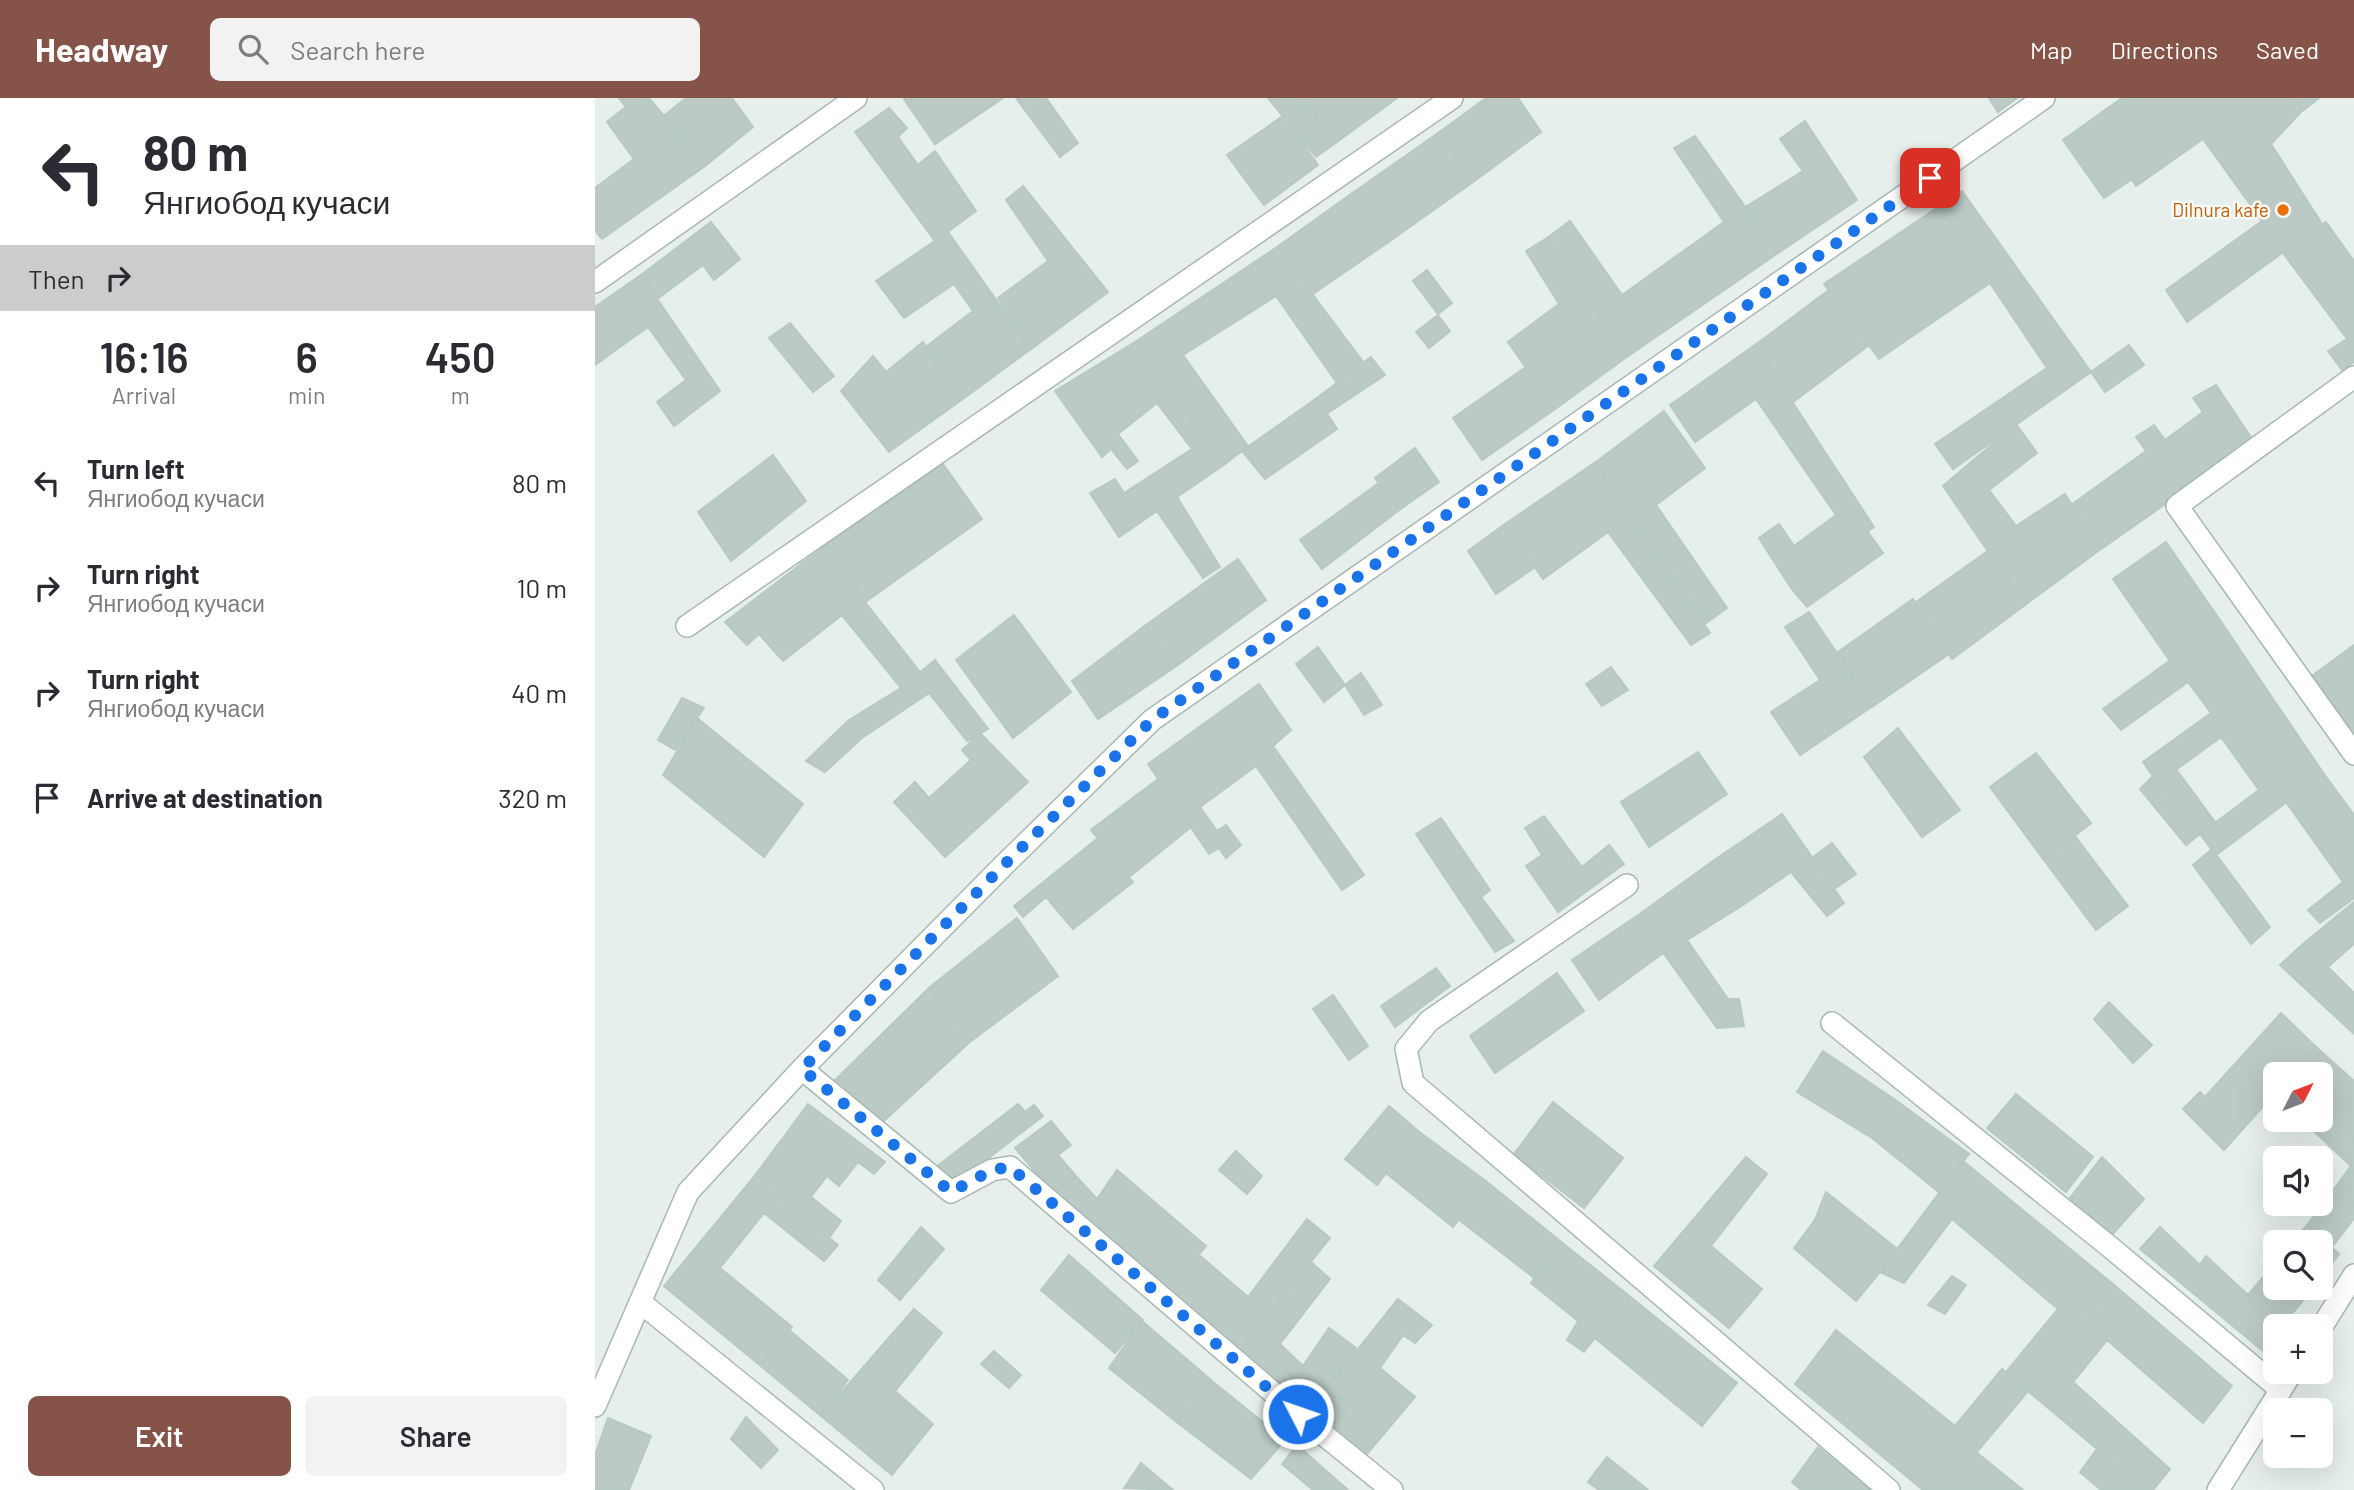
<!DOCTYPE html>
<html lang="en">
<head>
<meta charset="utf-8">
<style>
  body { margin:0; font-family:Barlow,sans-serif; background:#f2f2f3; color:#2b2b33; height:100vh; display:flex; flex-direction:column; font-size:26px; white-space:nowrap }
  * { box-sizing:border-box; margin:0 }
  p { font-size:23px; color:#7c7c81 }
  .icon { flex:none; width:38px; height:38px; fill:none; stroke:currentColor; stroke-width:2; stroke-linecap:round; stroke-linejoin:round }
  .map { position:relative; flex:1; overflow:hidden }
  .side { display:flex; flex-direction:column; background:#fff; width:595px }
  .side>* { flex:none }
  .banner { background:#fff; color:#2b2b33; overflow:hidden }
  .needle { width:46px; rotate:48deg }
  .tools { position:absolute; left:1668px; top:964px; display:grid; gap:14px }
  .tools a { display:grid; place-items:center; width:70px; height:70px; border-radius:10px; background:#fff; box-shadow:0 7px 28px #0002; font-size:35px }
  .pin { position:absolute; display:grid; place-items:center; width:60px; height:60px; color:#fff; margin:-30px; border-radius:14px; box-shadow:0 4px 10px #0006 }
  .me { position:absolute; width:77px; margin:-38px; rotate:311deg; stroke-linejoin:round; filter:drop-shadow(0 0 5px #0008) }
  .turn { display:flex; align-items:center; gap:24px; height:147px; padding:0 28px; font-size:32px }
  .turn .icon { width:91px; height:91px; stroke-width:2.5 }
  .turn b { display:block; font-size:49px; line-height:60px }
  .then { display:flex; align-items:center; height:66px; padding:0 28px; background:#0003; gap:14px; font-size:26px }
  .eta { display:flex; justify-content:space-evenly; align-items:center; height:119px; text-align:center }
  .eta b { font-size:42px; font-weight:600; line-height:49px }
  .cta { display:flex; gap:14px; margin-top:auto; padding:14px 28px }
  .cta a { flex:1; height:80px; border-radius:10px; background:#855347; color:#fff; font-size:28px; font-weight:600; line-height:80px; text-align:center }
  .cta a+a { background:#f2f2f3; color:#2b2b33 }
  ul { padding:0; list-style:none }
  li { display:flex; align-items:center; gap:21px; height:105px; padding:0 28px }
  li div { flex:1 }
  li b { display:block; font-size:26px }
  li em { font-style:normal }
  header { display:flex; align-items:center; gap:42px; box-sizing:border-box; height:98px; padding:0 35px; background:#855347; color:#fff }
  header strong { font-size:33px }
  nav { display:flex; gap:38px; margin-inline-start:auto; font-size:24px }
  .search { width:490px; height:63px; background:#f2f2f3; display:flex; align-items:center; gap:18px; box-sizing:border-box; padding:0 24px; border-radius:10px; color:#7c7c81; font-size:26px }
  main { display:flex; flex:1; min-height:0 }
  .map>svg:first-child { display:block }
  .building { fill:#bbcac4; stroke:#b8c9c2; stroke-width:2 }
  .lines { fill:none; stroke-linecap:round; stroke-linejoin:round }
  .minor-casing { stroke:#a8b8b2; stroke-width:24 }
  .minor { stroke:#fff; stroke-width:21 }
  .route { stroke:#1a73e8; stroke-width:12; stroke-dasharray:0 21.6 }
  .food-dot { fill:#e8710a; stroke:#f7fbf9; stroke-width:2.5 }
  .labels { text-anchor:middle; stroke-width:5; stroke-linejoin:round; paint-order:stroke }
  .food-label { font-size:19px; fill:#c56008; stroke:#f7fbf9; text-anchor:end }
</style>
</head>
<body>
<header>
<strong>Headway</strong>
<div class="search"><svg class="icon" aria-label="search" viewBox="0 0 24 24"><circle cx="10" cy="10" r="6"/><path d="M15 15l6 6"/></svg>Search here</div>
<nav><a>Map</a><a>Directions</a><a>Saved</a></nav>
</header>
<main>
<section class="side">
<div class="banner">
<div class="turn"><svg class="icon" aria-label="left" viewBox="0 0 24 24"><path d="M17 20v-9H6M10 6l-5 5 5 5"/></svg><div><b>80 m</b>Янгиобод кучаси</div></div>
<div class="then">Then<svg class="icon" aria-label="right" viewBox="0 0 24 24"><path d="M7 20v-9h11M14 6l5 5-5 5"/></svg></div>
</div>
<div class="eta">
<div><b>16:16</b><p>Arrival</p></div>
<div><b>6</b><p>min</p></div>
<div><b>450</b><p>m</p></div>
</div>
<ul>
<li><svg class="icon" aria-label="left" viewBox="0 0 24 24"><path d="M17 20v-9H6M10 6l-5 5 5 5"/></svg><div><b>Turn left</b><p>Янгиобод кучаси</p></div><em>80 m</em></li>
<li><svg class="icon" aria-label="right" viewBox="0 0 24 24"><path d="M7 20v-9h11M14 6l5 5-5 5"/></svg><div><b>Turn right</b><p>Янгиобод кучаси</p></div><em>10 m</em></li>
<li><svg class="icon" aria-label="right" viewBox="0 0 24 24"><path d="M7 20v-9h11M14 6l5 5-5 5"/></svg><div><b>Turn right</b><p>Янгиобод кучаси</p></div><em>40 m</em></li>
<li><svg class="icon" aria-label="arrive" viewBox="0 0 24 24"><path d="M6 21V4h12l-3 4 3 4H6"/></svg><div><b>Arrive at destination</b></div><em>320 m</em></li>
</ul>
<div class="cta"><a>Exit</a><a>Share</a></div>
</section>
<div class="map">
<svg width="1759" height="1392" viewBox="0 0 1759 1392">
  <rect width="100%" height="100%" fill="#e6efeb"/>
  <path class="building" d="M24 0H42L31 9Z
    M42 0H54L110 68 7 141 0 132V90L39 61 12 24Z
    M91 0H137L158 29 110 68 70 17Z
    M310 0H408L340 46 309 1Z
    M421 0H451L483 45 465 59Z
    M673 0H706L739 46 721 59Z
    M708 0H802L739 46Z
    M891 0H923L946 34 878 84 846 33Z
    M1394 0H1422L1403 14Z
    M1527 0H1698L1707 13 1676 46 1727 126 1592 224 1571 192 1667 123 1608 41 1541 88 1537 81 1509 100 1468 42Z
    M1698 0H1724L1707 13Z
    M294 10 312 30 303 39 323 67 340 53 381 113 340 143 260 34Z
    M688 18 723 67 669 107 632 57Z
    M1210 23 1262 102 1183 155 1152 108 1208 73 1185 41Z
    M846 33 878 84 792 145 759 94Z
    M1100 38 1183 155 1033 258 952 140 975 123 1027 197 1129 124 1079 50Z
    M428 88 513 194 436 251 403 200 453 163 411 102Z
    M1367 93 1496 274 1358 371 1340 346 1452 270 1395 185 1284 261 1229 186Z
    M759 94 792 145 718 196 682 149Z
    M116 124 145 161 119 182 108 167 62 201 46 177Z
    M1731 124 1759 163V250L1688 155Z
    M353 134 436 251 365 303 332 248 378 213 359 186 309 220 281 183Z
    M952 140 1033 258 960 311 913 244 964 206 931 153Z
    M682 149 769 265 742 285 681 198 588 257 653 348 630 366 540 244Z
    M832 172 857 205 843 216 818 183Z
    M46 177 125 293 79 328 62 304 91 282 53 229 0 267V209Z
    M1234 192 1274 247 1198 304 1160 247Z
    M843 217 855 233 834 250 821 234Z
    M195 225 239 278 218 294 174 240Z
    M1752 241 1759 250V264L1747 272 1733 253Z
    M328 244 365 303 294 354 246 293 278 258 291 274Z
    M540 244 630 366 524 439 495 395 520 381 529 395 597 351 562 305 523 336 543 363 532 371 516 351 507 359 460 293Z
    M1160 247 1279 429 1196 490 1164 440 1184 426 1199 448 1241 417 1161 301 1100 344 1075 307Z
    M1534 247 1549 267 1510 294 1496 274Z
    M776 259 790 277 733 315 722 300Z
    M931 269 960 311 887 362 858 320Z
    M1621 287 1659 344 1506 451 1476 407 1551 353 1541 339 1559 327 1570 342 1608 314 1598 300Z
    M722 300 742 331 670 381 647 353Z
    M1069 313 1110 370 1061 407 1132 510 1111 525 1001 364Z
    M1421 326 1442 355 1394 392 1421 428 1470 396 1506 451 1430 507 1348 388Z
    M820 350 844 384 804 412 780 380Z
    M178 357 211 403 136 463 103 414Z
    M1001 364 1115 535 1096 547 1013 434 948 481 910 426Z
    M348 366 387 421 270 504 231 447Z
    M784 385 804 412 727 471 705 442Z
    M582 399 625 469 608 480 562 413Z
    M910 426 940 469 901 496 873 453Z
    M1273 434 1288 455 1212 509 1196 490Z
    M1571 444 1627 525 1575 563 1518 481Z
    M231 447 270 504 325 574 306 590 247 517 188 563 164 536 152 547 130 524Z
    M1393 453 1430 507 1357 561 1321 504Z
    M643 461 671 502 580 569 551 527Z
    M1318 501 1354 556 1278 608 1243 554Z
    M1214 514 1278 608 1205 657 1176 614 1225 582 1190 529Z
    M419 517 476 594 418 640 361 562Z
    M1627 525 1678 601 1563 685 1548 664 1616 615 1593 584 1526 632 1508 611Z
    M551 527 580 569 503 621 477 583Z
    M1759 547V652L1710 583Z
    M723 549 750 587 729 604 701 566Z
    M340 562 393 631 372 643 334 595 267 640 230 674 211 663 254 622 306 590Z
    M1016 569 1033 592 1007 608 991 586Z
    M766 575 787 607 769 617 750 587Z
    M664 586 696 632 678 648 769 777 747 792 661 668 605 709 622 733 631 727 646 747 631 760 624 750 614 756 553 666Z
    M87 600 109 610 80 652 63 642Z
    M1678 601 1729 676 1621 757 1605 736 1664 692 1626 639Z
    M102 620 208 706 169 759 68 677Z
    M1303 630 1365 712 1327 739 1269 659Z
    M385 635 433 684 350 759 299 704 320 684 334 700 376 662 367 652Z
    M1103 654 1132 696 1054 749 1026 704Z
    M1441 655 1496 725 1449 762 1395 689Z
    M1581 671 1620 724 1605 736 1563 685Z
    M1729 676 1759 717V800L1725 825 1713 812 1748 784 1691 704Z
    M1558 678 1605 736 1591 747 1545 691Z
    M563 681 596 729 534 779 496 732Z
    M1187 716 1249 805 1232 818 1196 774 1148 807 1115 765Z
    M949 718 987 769 1014 747 1029 766 963 814 931 768 947 757 930 730Z
    M846 720 895 792 871 811 821 736Z
    M1480 738 1533 808 1501 832 1449 762Z
    M503 740 538 784 478 831 451 799 428 819 419 808Z
    M1237 745 1261 776 1239 791 1217 760Z
    M1617 751 1675 829 1656 846 1598 767Z
    M1115 765 1148 807 1092 842 1133 901H1144L1149 928 1122 930 1042 818Z
    M886 799 919 843 900 854 871 811Z
    M1759 804V846L1733 869 1709 845Z
    M1042 818 1068 855 1004 902 977 862Z
    M422 820 463 878 376 943 335 889Z
    M1709 845 1759 895V936L1685 867Z
    M841 870 855 888 800 929 786 908Z
    M962 875 989 913 900 975 875 938Z
    M335 889 376 943 281 1030 236 986Z
    M738 897 773 948 754 962 718 911Z
    M1514 904 1557 947 1538 965 1499 921Z
    M1686 915 1721 949 1697 976H1680V995L1629 1052 1588 1011 1605 994 1610 999Z
    M1721 949 1759 983V1120L1737 1149 1713 1126 1756 1068 1707 1022H1726V976H1698Z
    M1228 953 1302 1003 1277 1040 1202 994Z
    M1421 996 1498 1059 1471 1094 1392 1030Z
    M1302 1003 1374 1056 1344 1094 1277 1040Z
    M958 1004 1028 1060 989 1110 919 1056Z
    M213 1006 290 1064 279 1076 263 1064 244 1088 188 1040Z
    M423 1006 430 1014 439 1007 448 1018 356 1089 340 1070Z
    M794 1008 823 1033 782 1087 750 1061Z
    M456 1023 476 1047 463 1057 481 1078 459 1096 420 1050Z
    M823 1033 892 1084 858 1129 791 1075Z
    M188 1040 232 1078 216 1099 246 1123 234 1140 158 1080Z
    M641 1053 667 1078 652 1096 624 1072Z
    M1151 1059 1172 1076 1116 1148 1167 1191 1134 1230 1059 1168Z
    M1507 1059 1549 1101 1516 1138 1475 1100Z
    M1368 1063 1519 1187 1433 1293 1412 1273 1463 1211 1357 1121 1309 1185 1285 1174Z
    M522 1072 611 1148 573 1193 459 1096 481 1078 502 1101Z
    M158 1080 243 1147 229 1163 169 1115 125 1170 197 1229 166 1268 69 1188Z
    M892 1084 965 1143 938 1179 863 1121Z
    M1231 1094 1301 1150 1285 1174 1220 1122Z
    M712 1121 735 1140 644 1254 573 1193 604 1157 653 1199Z
    M1220 1122 1285 1174 1261 1203 1199 1150Z
    M1713 1126 1744 1156 1726 1180V1144H1697Z
    M326 1129 349 1151 305 1202 283 1182Z
    M1565 1129 1605 1167 1611 1158 1653 1197 1680 1165V1190H1718L1687 1228H1680V1238L1668 1253 1545 1151Z
    M965 1143 1033 1197 989 1254 972 1242 983 1223 936 1185Z
    M474 1157 548 1222 520 1255 446 1192Z
    M716 1164 735 1181 685 1246 708 1268 734 1230 761 1250 715 1311 644 1254Z
    M1357 1178 1371 1187 1350 1216 1333 1207Z
    M1519 1187 1637 1288 1608 1325 1512 1242 1478 1284 1575 1371 1558 1392H1551L1433 1293Z
    M1033 1197 1142 1285 1107 1328 1000 1240Z
    M803 1201 837 1227 820 1245 808 1237 785 1270 820 1299 771 1357 715 1311Z
    M319 1211 347 1235 300 1293 338 1326 297 1377 226 1318Z
    M547 1223 617 1283 583 1325 514 1270Z
    M194 1232 253 1282 226 1318 166 1268Z
    M1241 1232 1360 1328 1407 1271 1433 1293 1350 1392H1328L1200 1286Z
    M399 1253 426 1277 414 1290 386 1266Z
    M617 1283 690 1342 656 1381 583 1325Z
    M151 1319 183 1352 166 1370 136 1341Z
    M13 1320 56 1338 34 1392H0V1357Z
    M702 1347 753 1392H718L687 1366Z
    M1223 1349 1275 1392H1206L1197 1384Z
    M1502 1351 1551 1392H1506L1485 1374Z
    M1381 1354 1428 1392H1350Z
    M1012 1359 1053 1392H1004L993 1384Z
    M546 1365 578 1392 529 1390Z"/>
  <g class="lines">
    <g class="minor-casing">
      <path id="minor" d="M0 184 261 0
        M1759 279 1582 408 1759 656
        M92 528 857 0
        M1032 787 834 923 811 951 818 985 1294 1392
        M1237 925 1515 1149 1686 1292
        M207 971 356 1094 397 1072 415 1069 703 1316 797 1392
        M45 1204 278 1392
        M1726 1230 1759 1177
        M0 1308 93 1094 207 971 410 766 557 622 1449 0
        M1623 1392 1697 1274"/>
    </g>
    <use href="#minor" class="minor"/>
  </g>
  <g class="lines">
    <path class="route" d="M703 1316 415 1069 397 1072 356 1094 207 971 410 766 557 622 1335 80"/>
  </g>
  <circle class="food-dot" cx="1688" cy="112" r="7"/>
  <g class="labels">
    <g class="food-label">
      <text x="1674" y="119">Dilnura kafe</text>
    </g>
  </g>
</svg>
<div class="tools">
<a><svg class="needle" viewBox="-14 -14 28 28"><path d="M0-13l5 13h-10z" fill="#e53935"/><path d="M0 13l5-13h-10z" fill="#7c7c81"/></svg></a>
<a><svg class="icon" aria-label="sound" viewBox="0 0 24 24"><path d="M4 9h4l5-4v14l-5-4H4zM17 9q2 3 0 6"/></svg></a>
<a><svg class="icon" aria-label="search" viewBox="0 0 24 24"><circle cx="10" cy="10" r="6"/><path d="M15 15l6 6"/></svg></a>
<a>+</a>
<a>−</a>
</div>
<div class="pin" style="left:1335px;top:80px;background:#d93025"><svg class="icon" aria-label="arrive" viewBox="0 0 24 24"><path d="M6 21V4h12l-3 4 3 4H6"/></svg></div>
<svg class="me" style="left:703px;top:1316px" viewBox="-20 -20 40 40"><circle r="17" fill="#1a73e8" stroke="#fff" stroke-width="3"/><path d="M0-11L8 9 0 5-8 9z" fill="#fff"/></svg>
</div>
</main>
</body>
</html>
